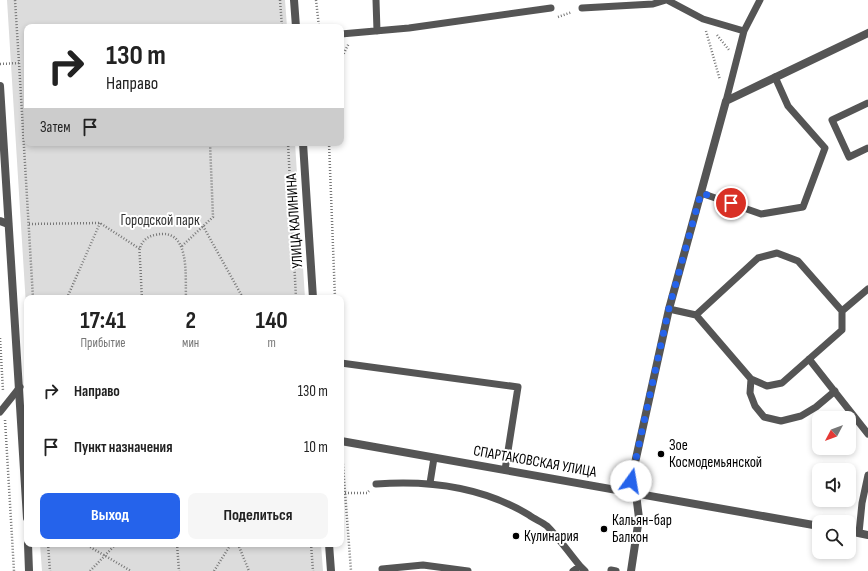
<!DOCTYPE html>
<html lang="ru">
<head>
<meta charset="utf-8">
<style>
  body { margin:0; font-family:"Sofia Sans Condensed",sans-serif; background:#f6f6f6; color:#222; height:100vh; display:flex; flex-direction:column; font-size:15px; white-space:nowrap }
  * { box-sizing:border-box; margin:0 }
  p { font-size:13px; color:#767676 }
  .icon { flex:none; width:22px; height:22px; fill:none; stroke:currentColor; stroke-width:2; stroke-linecap:round; stroke-linejoin:round }
  .map { position:relative; flex:1; overflow:hidden }
  .drawer { position:absolute; left:24px; top:295px; width:320px; height:252px; display:flex; flex-direction:column; background:#fff; border-radius:8px; box-shadow:0 2px 6px #0003 }
  .drawer>* { flex:none }
  .guide { position:absolute; left:24px; top:24px; width:320px; height:122px; border-radius:8px; box-shadow:0 2px 6px #0003; background:#fff; color:#222; overflow:hidden }
  .needle { width:26px; rotate:229deg }
  .controls { position:absolute; left:812px; top:411px; display:grid; gap:8px }
  .controls a { display:grid; place-items:center; width:44px; height:44px; border-radius:8px; background:#fff; box-shadow:0 2px 6px #0003; font-size:20px }
  .pin { position:absolute; display:grid; place-items:center; width:34px; height:34px; color:#fff; margin:-17px; border:2px solid #fff; border-radius:50%; box-shadow:0 1px 4px #0007 }
  .me { position:absolute; width:44px; margin:-22px; rotate:13deg; stroke-linejoin:round; filter:drop-shadow(0 0 3px #0008) }
  .turn { display:flex; align-items:center; gap:14px; height:84px; padding:0 16px; font-size:18px }
  .turn .icon { width:52px; height:52px; stroke-width:2.5 }
  .turn b { display:block; font-size:28px; line-height:34px }
  .then { display:flex; align-items:center; height:38px; padding:0 16px; background:#0003; gap:8px; font-size:15px }
  .eta { display:flex; justify-content:space-evenly; align-items:center; height:68px; text-align:center }
  .eta b { font-size:24px; font-weight:700; line-height:28px }
  .button { display:flex; gap:8px; margin-top:auto; padding:8px 16px }
  .button a { flex:1; height:46px; border-radius:8px; background:#2563eb; color:#fff; font-size:16px; font-weight:700; line-height:46px; text-align:center }
  .button a+a { background:#f6f6f6; color:#222 }
  ul { padding:0; list-style:none }
  li { display:flex; align-items:center; gap:12px; height:56px; padding:0 16px }
  li div { flex:1 }
  li b { display:block; font-size:15px }
  li em { font-style:normal }
  .map>svg:first-child { display:block }
  .green { fill:#dcdcdc }
  .lines { fill:none; stroke-linecap:round; stroke-linejoin:round }
  .path { stroke:#777; stroke-width:2.5; stroke-dasharray:1 2; stroke-linecap:butt }
  .service { stroke:#555; stroke-width:7 }
  .minor { stroke:#555; stroke-width:8 }
  .tertiary { stroke:#555; stroke-width:8 }
  .route { stroke:#2563eb; stroke-width:7; stroke-dasharray:0 12.6 }
  .poi-dot { fill:#000; stroke:#fff; stroke-width:1.5 }
  .labels { text-anchor:middle; stroke-width:4; stroke-linejoin:round; paint-order:stroke }
  .park-label { font-size:15px; fill:#333; stroke:#fff }
  .street-label { font-size:15px; fill:#000; stroke:#fff }
  .poi-label { font-size:15px; fill:#000; stroke:#fff; text-anchor:start }
</style>
</head>
<body>
<div class="map">
<svg width="868" height="571" viewBox="0 0 868 571">
  <rect width="100%" height="100%" fill="#fff"/>
  <path class="green" d="M7 0H285L287 27H27V143H295L305 298H27V322Z
    M40 544H321L323 571H42Z"/>
  <g class="lines">
    <path class="path" d="M280 0 282 27
      M316 0 319 27
      M558 17 572 12
      M706 31 720 80
      M717 35 729 50
      M341 59 349 43
      M19 63 33 298
      M0 64 19 63 15 0
      M288 143 296 298
      M329 143 335 298
      M29 224 100 223 140 249
      M203 226 243 298
      M182 246 213 217 210 143
      M67 298 100 223
      M142 298C141 286 141 273 140 261 140 257 139 252 140 248 142 241 148 236 155 235 191 226 185 276 186 298
      M0 338 3 391
      M5 420 14 571
      M342 452 351 571
      M345 493H367L369 491
      M48 544 50 571
      M85 544 131 571
      M177 544 179 571
      M238 544 249 571
      M311 544 313 571
      M90 571 116 544
      M214 571 231 544"/>
    <path class="service" d="M376 0 377 31
      M667 0 703 19 744 31
      M582 8 653 4 666 0
      M341 34 409 28 551 8
      M726 101 744 31 760 0
      M868 103 832 120 849 157 868 148
      M701 193 761 214 803 207 825 148 788 106 775 77
      M669 309 696 315 758 258 777 253 798 261 842 311V330L782 383 767 386 751 379 696 315
      M842 311 868 289
      M809 359 868 434
      M341 363 518 387 505 470
      M751 379 750 393 755 406 764 417 781 421 801 416 816 407 835 391
      M0 412 20 387
      M430 483 434 458
      M376 484C429 480 483 487 529 515 534 519 542 522 547 526 559 538 569 553 580 566
      M859 533 862 503 868 475
      M382 569 423 565 468 571
      M611 570 616 571
      M573 571 580 566 585 571"/>
    <path class="minor" d="M0 221 8 224
      M341 441 819 526
      M849 531 868 535
      M631 571 639 518 636 494 631 481 669 309 726 101 868 33"/>
    <path class="tertiary" d="M294 0 296 27
      M0 86 27 518
      M303 143 313 298
      M28 544 29 571
      M329 544 331 571"/>
  </g>
  <g class="lines">
    <path class="route" d="M631 481 669 308 701 193 731 203"/>
  </g>
  <g class="poi-dot">
    <circle cx="661" cy="454" r="4"/>
    <circle cx="604" cy="529" r="4"/>
    <circle cx="516" cy="536" r="4"/>
  </g>
  <g class="labels">
    <g class="park-label">
      <text x="160" y="225">Городской парк</text>
    </g>
    <g class="street-label">
      <text transform="translate(294 221) rotate(-94)" y="5">УЛИЦА КАЛИНИНА</text>
      <text transform="translate(535 461) rotate(10)" y="5">СПАРТАКОВСКАЯ УЛИЦА</text>
    </g>
    <g class="poi-label">
      <text x="669" y="450">Зое<tspan x="669" dy="17">Космодемьянской</tspan></text>
      <text x="612" y="525">Кальян-бар<tspan x="612" dy="17">Балкон</tspan></text>
      <text x="524" y="541">Кулинария</text>
    </g>
  </g>
</svg>
<div class="controls">
<a><svg class="needle" viewBox="-14 -14 28 28"><path d="M0-13l5 13h-10z" fill="#e53935"/><path d="M0 13l5-13h-10z" fill="#767676"/></svg></a>
<a><svg class="icon" aria-label="sound" viewBox="0 0 24 24"><path d="M4 9h4l5-4v14l-5-4H4zM17 9q2 3 0 6"/></svg></a>
<a><svg class="icon" aria-label="search" viewBox="0 0 24 24"><circle cx="10" cy="10" r="6"/><path d="M15 15l6 6"/></svg></a>
</div>
<div class="pin" style="left:731px;top:203px;background:#d93025"><svg class="icon" aria-label="arrive" viewBox="0 0 24 24"><path d="M6 21V4h12l-3 4 3 4H6"/></svg></div>
<svg class="me" style="left:631px;top:481px" viewBox="-20 -20 40 40"><circle r="19" fill="#fff"/><path d="M0-13L10 11 0 6-10 11z" fill="#2563eb"/></svg>
<div class="guide">
<div class="turn"><svg class="icon" aria-label="right" viewBox="0 0 24 24"><path d="M7 20v-9h11M14 6l5 5-5 5"/></svg><div><b>130 m</b>Направо</div></div>
<div class="then">Затем<svg class="icon" aria-label="arrive" viewBox="0 0 24 24"><path d="M6 21V4h12l-3 4 3 4H6"/></svg></div>
</div>
<section class="drawer">
<div class="eta">
<div><b>17:41</b><p>Прибытие</p></div>
<div><b>2</b><p>мин</p></div>
<div><b>140</b><p>m</p></div>
</div>
<ul>
<li><svg class="icon" aria-label="right" viewBox="0 0 24 24"><path d="M7 20v-9h11M14 6l5 5-5 5"/></svg><div><b>Направо</b></div><em>130 m</em></li>
<li><svg class="icon" aria-label="arrive" viewBox="0 0 24 24"><path d="M6 21V4h12l-3 4 3 4H6"/></svg><div><b>Пункт назначения</b></div><em>10 m</em></li>
</ul>
<div class="button"><a>Выход</a><a>Поделиться</a></div>
</section>
</div>
</body>
</html>
